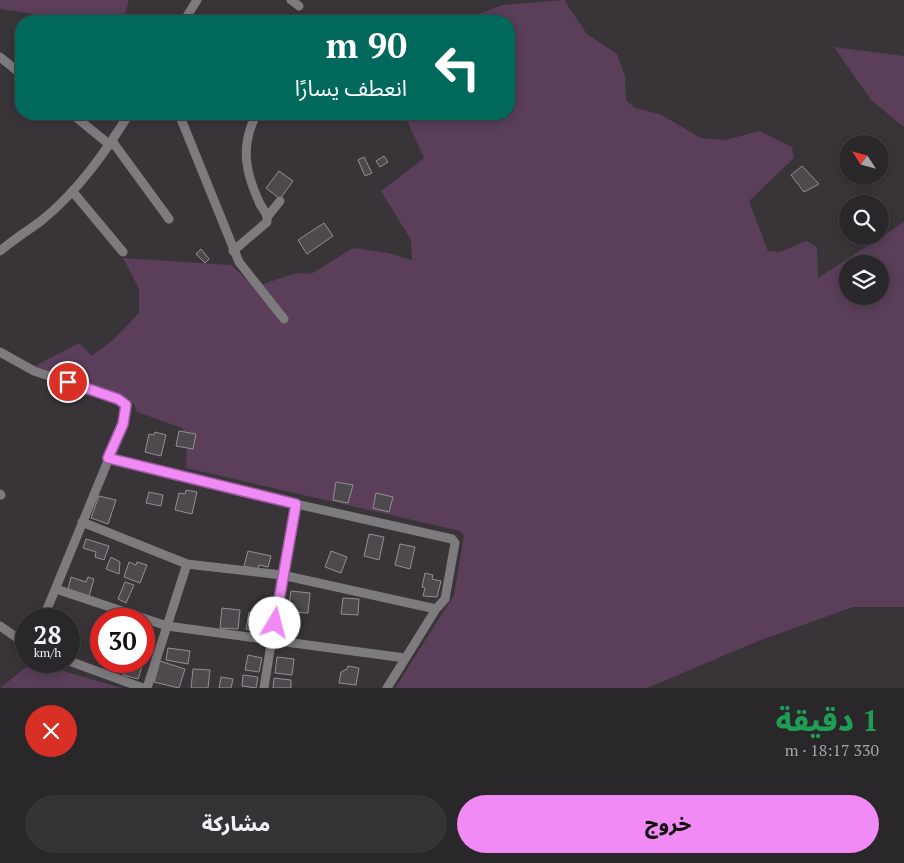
<!DOCTYPE html>
<html lang="ar">
<head>
<meta charset="utf-8">
<style>
  body { margin:0; font-family:"PT Serif","Noto Sans Arabic",serif; background:#363336; color:#f1f3f6; direction:rtl; height:100vh; display:flex; flex-direction:column; font-size:19px; white-space:nowrap }
  * { box-sizing:border-box; margin:0 }
  p { font-size:16px; color:#a5a5a8 }
  .icon { flex:none; width:28px; height:28px; fill:none; stroke:currentColor; stroke-width:2; stroke-linecap:round; stroke-linejoin:round }
  .map { position:relative; height:688px; overflow:hidden; direction:ltr }
  .details { display:flex; flex-direction:column; background:#2a272a; flex:1 }
  .details>* { flex:none }
  .guide { position:absolute; left:15px; top:15px; width:500px; height:105px; border-radius:20px; box-shadow:0 2px 12px #0003,0 0 0 1px #464447; direction:rtl; background:#00695c; color:#fff; overflow:hidden }
  .needle { width:32px; rotate:306deg }
  .tools { position:absolute; left:839px; top:135px; display:grid; gap:10px }
  .tools a { display:grid; place-items:center; width:50px; height:50px; border-radius:50%; background:#2a272a; box-shadow:0 2px 12px #0003,0 0 0 1px #464447; font-size:25px }
  .speed { position:absolute; left:15px; top:608px; display:flex; gap:10px; font-size:25px; font-weight:700; text-align:center }
  .speed>* { display:grid; place-content:center; width:65px; height:65px; border-radius:50%; background:#2a272a; box-shadow:0 2px 12px #0003,0 0 0 1px #464447; line-height:1 }
  .speed small { font-size:12px; font-weight:400 }
  .speed .limit { border:8px solid #d22; background:#fff; color:#111 }
  .pin { position:absolute; display:grid; place-items:center; width:42px; height:42px; color:#fff; margin:-21px; border:2px solid #fff; border-radius:50%; box-shadow:0 1px 5px #0007 }
  .me { position:absolute; width:55px; margin:-28px; rotate:8deg; stroke-linejoin:round; filter:drop-shadow(0 0 4px #0008) }
  .turn { display:flex; align-items:center; gap:18px; height:105px; padding:0 25px; font-size:22px }
  .turn .icon { width:65px; height:65px; stroke-width:2.5 }
  .turn b { display:block; font-size:35px; line-height:42px }
  .round { display:grid; place-items:center; flex:none; width:52px; height:52px; border-radius:26px; background:#363336 }
  .head { display:flex; align-items:center; justify-content:space-between; height:85px; padding:0 25px }
  h1 { font-size:30px; font-weight:800; line-height:38px; color:#1e9e55 }
  .primary-button { display:flex; gap:10px; margin-top:auto; padding:10px 25px }
  .primary-button a { flex:1; height:58px; border-radius:30px; background:#f18af4; color:#111; font-size:20px; font-weight:800; line-height:58px; text-align:center }
  .primary-button a+a { background:#363336; color:#f1f3f6 }
  .map>svg:first-child { display:block }
  .green { fill:#5a3e5a; fill-rule:evenodd }
  .building { fill:#4d494d; stroke:#948f94 }
  .lines { fill:none; stroke-linecap:round; stroke-linejoin:round }
  .street { stroke:#7d7b7d; stroke-width:9 }
  .route-casing { stroke:#9d5a9f; stroke-width:12 }
  .route { stroke:#f18af4; stroke-width:9 }
</style>
</head>
<body>
<div class="map">
<svg width="904" height="688" viewBox="0 0 904 688">
  <rect width="100%" height="100%" fill="#383438"/>
  <path class="green" d="M0 0H129L123 21H83L0 9Z
    M564 0 587 34 617 54 625 76 626 100 635 108 660 114 701 138 725 140 759 131 792 147 794 158 749 201 768 251 780 252 806 241 817 247 818 278 904 222V607H853L761 640 647 688H395L454 595 464 535 460 531 186 468 187 440 182 428 137 412 134 404 33 367 79 343 92 356 114 339 139 313V289L123 258 231 265 254 286C276 283 291 269 311 274L353 248 388 253 412 260 411 240 381 191 424 158 404 114H509V21H459L503 5ZM848 264H880V296H848Z
    M834 47 904 56V127L871 100Z
    M33 662 121 688H0Z"/>
  <path class="building" d="M384 156 388 162 380 167 376 161Z
    M364 157 372 173 365 176 358 160Z
    M802 166 819 184 804 192 791 175Z
    M279 171 293 181 280 199 266 188Z
    M324 223 333 236 307 254 298 240Z
    M201 249 209 259 205 263 196 254Z
    M179 431 196 434 193 449 176 446Z
    M155 432 166 435 161 456 145 452 149 434 154 435Z
    M336 482 353 485 348 503 333 500Z
    M186 490 197 492 192 514 175 510 179 493 185 494Z
    M149 492 163 495 161 506 146 503Z
    M376 493 393 497 389 512 373 508Z
    M99 496 116 500 108 524 91 518Z
    M369 534 384 537 379 560 364 556Z
    M86 539 109 546 104 560 95 557 96 552 83 548Z
    M400 544 415 547 410 569 395 565Z
    M248 551 271 556 268 567 259 565 258 569 244 566Z
    M331 551 347 557 341 573 325 567Z
    M111 557 120 562 119 574 106 569Z
    M129 562 136 565 137 562 147 565 140 583 124 577Z
    M425 573 433 575 432 579 441 581 437 597 423 596 425 588 422 587Z
    M71 577 86 582 88 577 94 579 89 596 68 589Z
    M125 582 134 585 126 603 118 599Z
    M291 591 310 593 308 613 288 612Z
    M343 598 359 599 358 615 341 614Z
    M222 608 240 610 238 629 220 628Z
    M249 612 268 615 265 632 246 629Z
    M69 629 79 633 72 654 69 653Z
    M168 648 190 651 188 664 166 660Z
    M144 654H146L138 679 123 675 127 661H144Z
    M248 655 262 658 259 672 245 670Z
    M277 657 294 659 292 675 275 673Z
    M160 661 185 669 179 688 154 682Z
    M348 666 359 668 356 685 339 683 341 672 347 669Z
    M193 669 210 670 208 688H191Z
    M243 675 258 677 256 688 242 686Z
    M221 677 233 679 231 688H219Z
    M274 678 291 680V688H273Z"/>
  <g class="lines">
    <path class="street" d="M291 0 299 6
      M184 21 197 0
      M0 57 21 74
      M72 114 110 145
      M179 114 239 262 284 319
      M112 141 169 219
      M73 192 123 252
      M268 216 280 201
      M0 251C13 240 27 231 41 221 78 191 104 154 129 114
      M233 251 267 222C268 214 264 211 260 204 246 174 240 148 255 117
      M0 352 34 371 118 399 126 405 123 424 43 619
      M108 458 296 504 452 539 455 543 445 599 436 609 387 688
      M0 494 1 495
      M82 522 187 564 282 575 436 609
      M56 589 167 626 405 658
      M0 626 26 644
      M69 661 143 688
      M147 688 187 564
      M264 688 282 575 296 504"/>
  </g>
  <g class="lines">
    <g class="route-casing">
      <path id="route" d="M68 382 118 399 126 405 123 424 108 458 296 504 275 623"/>
    </g>
    <use href="#route" class="route"/>
  </g>
</svg>
<div class="tools">
<a><svg class="needle" viewBox="-14 -14 28 28"><path d="M0-13l5 13h-10z" fill="#e53935"/><path d="M0 13l5-13h-10z" fill="#a5a5a8"/></svg></a>
<a><svg class="icon" aria-label="search" viewBox="0 0 24 24"><circle cx="10" cy="10" r="6"/><path d="M15 15l6 6"/></svg></a>
<a><svg class="icon" aria-label="layers" viewBox="0 0 24 24"><path d="M12 4l9 5-9 5-9-5zM3 14l9 5 9-5"/></svg></a>
</div>
<div class="speed"><div>28<small>km/h</small></div><div class="limit">30</div></div>
<div class="pin" style="left:68px;top:382px;background:#d93025"><svg class="icon" aria-label="arrive" viewBox="0 0 24 24"><path d="M6 21V4h12l-3 4 3 4H6"/></svg></div>
<svg class="me" style="left:275px;top:623px" viewBox="-20 -20 40 40"><circle r="19" fill="#fff"/><path d="M0-13L10 11 0 6-10 11z" fill="#f18af4"/></svg>
<div class="guide">
<div class="turn"><svg class="icon" aria-label="left" viewBox="0 0 24 24"><path d="M17 20v-9H6M10 6l-5 5 5 5"/></svg><div><b>90 m</b>انعطف يسارًا</div></div>
</div>
</div>
<section class="details">
<div class="head"><div><h1>1 دقيقة</h1><p>330 m · 18:17</p></div><a class="round" style="background:#d93025;color:#fff"><svg class="icon" aria-label="close" viewBox="0 0 24 24"><path d="M6 6l12 12M18 6L6 18"/></svg></a></div>
<div class="primary-button"><a>خروج</a><a>مشاركة</a></div>
</section>
</body>
</html>
